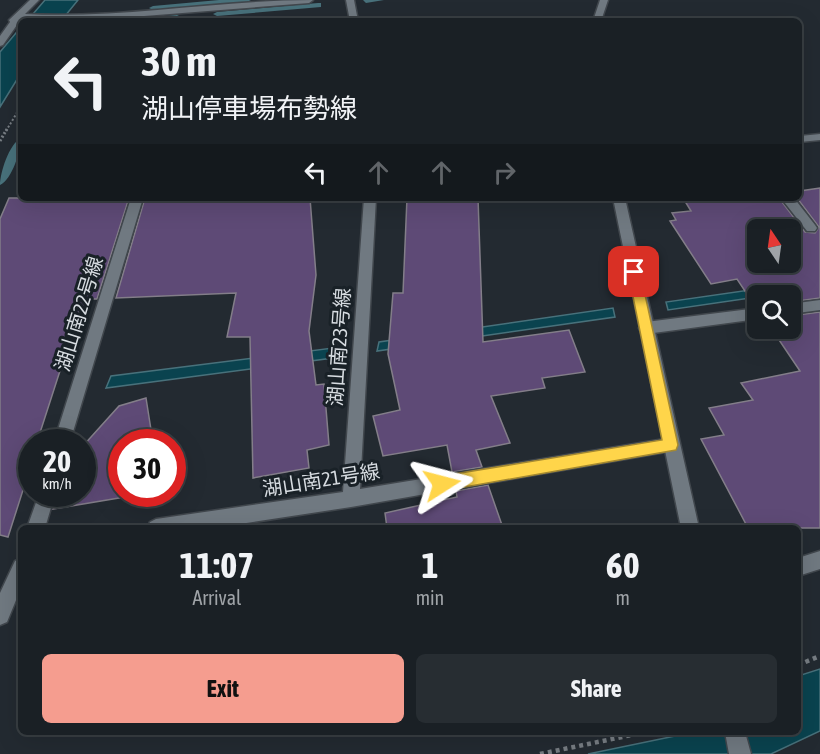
<!DOCTYPE html>
<html lang="en">
<head>
<meta charset="utf-8">
<style>
  body { margin:0; font-family:"Asap Condensed","Noto Sans JP",sans-serif; background:#272d32; color:#f1f3f6; height:100vh; display:flex; flex-direction:column; font-size:22px; white-space:nowrap }
  * { box-sizing:border-box; margin:0 }
  p { font-size:20px; color:#9fa3a7 }
  .icon { flex:none; width:33px; height:33px; fill:none; stroke:currentColor; stroke-width:2; stroke-linecap:round; stroke-linejoin:round }
  .map { position:relative; flex:1; overflow:hidden }
  .drawer { position:absolute; left:18px; top:525px; width:783px; height:210px; display:flex; flex-direction:column; background:#1a2025; border-radius:9px; box-shadow:0 6px 24px #0002,0 0 0 2px #383e42 }
  .drawer>* { flex:none }
  .top-card { position:absolute; left:18px; top:18px; width:784px; height:183px; border-radius:9px; box-shadow:0 6px 24px #0002,0 0 0 2px #383e42; background:#1a2025; color:#f1f3f6; overflow:hidden }
  .needle { width:39px; rotate:347deg }
  .buttons { position:absolute; left:747px; top:219px; display:grid; gap:12px }
  .buttons a { display:grid; place-items:center; width:54px; height:54px; border-radius:9px; background:#1a2025; box-shadow:0 6px 24px #0002,0 0 0 2px #383e42; font-size:30px }
  .speed { position:absolute; left:18px; top:429px; display:flex; gap:12px; font-size:30px; font-weight:700; text-align:center }
  .speed>* { display:grid; place-content:center; width:78px; height:78px; border-radius:50%; background:#1a2025; box-shadow:0 6px 24px #0002,0 0 0 2px #383e42; line-height:1 }
  .speed small { font-size:15px; font-weight:400 }
  .speed .limit { border:9px solid #d22; background:#fff; color:#111 }
  .pin { position:absolute; display:grid; place-items:center; width:51px; height:51px; color:#fff; margin:-26px; border-radius:12px; box-shadow:0 3px 9px #0006 }
  .me { position:absolute; width:66px; margin:-33px; rotate:81deg; stroke-linejoin:round; filter:drop-shadow(0 0 4px #0008) }
  .turn { display:flex; align-items:center; gap:21px; height:126px; padding:0 24px; font-size:27px }
  .turn .icon { width:78px; height:78px; stroke-width:2.5 }
  .turn b { display:block; font-size:42px; line-height:51px }
  .lanes { display:flex; align-items:center; height:57px; padding:0 24px; background:#0003; justify-content:center; gap:30px; direction:ltr }
  .lanes .off { opacity:.35 }
  .eta { display:flex; justify-content:space-evenly; align-items:center; height:102px; text-align:center }
  .eta b { font-size:36px; font-weight:700; line-height:42px }
  .action { display:flex; gap:12px; margin-top:auto; padding:12px 24px }
  .action a { flex:1; height:69px; border-radius:9px; background:#f59d8f; color:#111; font-size:24px; font-weight:700; line-height:69px; text-align:center }
  .action a+a { background:#272d32; color:#f1f3f6 }
  .map>svg:first-child { display:block }
  .water { fill:#0a434f; stroke:#48717b; stroke-width:1.5 }
  .lines { fill:none; stroke-linecap:round; stroke-linejoin:round }
  .stream { fill:#48717b; fill-rule:evenodd }
  .building { fill:#5e4a76; stroke:#837e89; stroke-width:1.5; fill-rule:evenodd }
  .service-casing { stroke:#41474d; stroke-width:3 }
  .minor-casing { stroke:#41474d; stroke-width:3 }
  .secondary-casing { stroke:#41474d; stroke-width:3 }
  .path-far2 { stroke:#777d83; stroke-width:2; stroke-dasharray:2 2; stroke-linecap:butt }
  .path-far1 { stroke:#777d83; stroke-width:3; stroke-dasharray:2 2; stroke-linecap:butt }
  .path { stroke:#777d83; stroke-width:4.5; stroke-dasharray:4 4; stroke-linecap:butt }
  .service { fill:#707981; fill-rule:evenodd }
  .minor { fill:#707981; fill-rule:evenodd }
  .secondary { fill:#707981; fill-rule:evenodd }
  .route { fill:#ffd54a; stroke:#a68a30; stroke-width:1.5 }
  .labels { text-anchor:middle; stroke-width:6; stroke-linejoin:round; paint-order:stroke }
  .street-label { font-size:20px; fill:#d7dce1; stroke:#192127 }
</style>
</head>
<body>
<div class="map">
<svg width="820" height="754" viewBox="0 0 820 754">
  <rect width="100%" height="100%" fill="#232a31"/>
  <path class="water" d="M45 0H78L61 21H27Z
    M21 27V73L0 107V52Z
    M820 280 757 297 668 310 666 302Z
    M613 308 615 317 377 351 379 342Z
    M333 348V358L106 388 111 376Z
    M820 669V731L771 754H588L675 736 683 732H798V676Z"/>
  <g class="lines">
    <path class="stream" d="M219 0H251L247 2 153 10 149 8 153 6Z
      M363 0H384L366 3Z
      M318 3H321V7L217 16 213 14 217 12Z
      M177 15 181 17 180 19 129 21 133 19Z
      M21 138C21 150 12 180 0 185 0 173 9 144 21 138Z"/>
  </g>
  <path class="building" d="M820 188V298L790 302V296H758V306H755L737 279 711 284 670 221 676 220 672 213 691 211 683 198H779L805 232 815 233 819 227 797 198H800V191ZM758 230H790V262H758Z
    M9 198H129L97 299H88L85 309H80L37 442H32V462L8 537 0 535V219Z
    M145 198H310L316 275 309 331 316 385 324 384 329 445 307 450 309 468 253 478 250 337H227L236 293 116 298Z
    M407 198H478L483 342 569 330 585 372 542 378 545 388 491 396 510 443 476 450 482 467 452 472 447 445 383 456 373 416 400 410 388 354 393 293H403Z
    M820 312V528H748L701 439 724 435 709 408 753 400 741 383 800 371 771 328H790V316Z
    M146 398 152 436 165 434V442H122V494H143L53 509 57 494H82V447L119 406Z
    M488 485 503 528H387L385 513 457 497 456 491Z"/>
  <g class="lines">
    <g class="service-casing">
      <path id="service" d="M820 551V569L798 576V558Z"/>
    </g>
    <g class="minor-casing">
      <path id="minor" d="M30 0H39L25 14C121 19 217 0 313 0L309 3 80 21 21 19 3 45 0 46V36L10 22 9 20Z
        M346 0H354L358 21H350Z
        M820 134V140L800 142V136Z
        M131 198H143L70 442H54Z
        M364 198H376L360 489 671 438 677 440 679 445 677 450 351 507 214 528H147L150 522 156 519 343 492Z
        M781 198H794L815 225 817 228 815 231H807Z
        M820 300V310L790 314V304Z
        M758 308V319L646 334 641 332 639 328 641 324 646 322Z
        M39 494H55L45 528H27Z
        M21 558V588L7 622 0 625V593L15 561Z"/>
    </g>
    <g class="secondary-casing">
      <path id="secondary" d="M600 0H608L601 21H593Z
        M613 198H625L699 528H681Z
        M725 732H745L751 754H729Z"/>
    </g>
    <path class="path-far2" d="M6 131 21 106"/>
    <path class="path-far1" d="M0 141 7 129"/>
    <path class="path" d="M798 665 820 656
      M540 754 646 732"/>
    <use href="#service" class="service"/>
    <use href="#minor" class="minor"/>
    <use href="#secondary" class="secondary"/>
  </g>
  <path class="route" d="M634 267 640 272 678 445 676 450 442 491 437 489 434 484 437 478 442 476 662 440 628 272Z"/>
  <g class="labels">
    <g class="street-label">
      <text transform="translate(79 314) rotate(-73)" y="7">湖山南22号線</text>
      <text transform="translate(339 347) rotate(-86)" y="7">湖山南23号線</text>
      <text transform="translate(321 480) rotate(-9)" y="7">湖山南21号線</text>
    </g>
  </g>
</svg>
<div class="buttons">
<a><svg class="needle" viewBox="-14 -14 28 28"><path d="M0-13l5 13h-10z" fill="#e53935"/><path d="M0 13l5-13h-10z" fill="#9fa3a7"/></svg></a>
<a><svg class="icon" aria-label="search" viewBox="0 0 24 24"><circle cx="10" cy="10" r="6"/><path d="M15 15l6 6"/></svg></a>
</div>
<div class="speed"><div>20<small>km/h</small></div><div class="limit">30</div></div>
<div class="pin" style="left:634px;top:272px;background:#d93025"><svg class="icon" aria-label="arrive" viewBox="0 0 24 24"><path d="M6 21V4h12l-3 4 3 4H6"/></svg></div>
<svg class="me" style="left:442px;top:484px" viewBox="-20 -20 40 40"><path d="M0-17L14 15 0 8-14 15z" fill="#ffd54a" stroke="#fff" stroke-width="4"/></svg>
<div class="top-card">
<div class="turn"><svg class="icon" aria-label="left" viewBox="0 0 24 24"><path d="M17 20v-9H6M10 6l-5 5 5 5"/></svg><div><b>30 m</b>湖山停車場布勢線</div></div>
<div class="lanes"><svg class="icon" aria-label="left" viewBox="0 0 24 24"><path d="M17 20v-9H6M10 6l-5 5 5 5"/></svg><svg class="icon off" aria-label="ahead" viewBox="0 0 24 24"><path d="M12 20V5M6 11l6-6 6 6"/></svg><svg class="icon off" aria-label="ahead" viewBox="0 0 24 24"><path d="M12 20V5M6 11l6-6 6 6"/></svg><svg class="icon off" aria-label="right" viewBox="0 0 24 24"><path d="M7 20v-9h11M14 6l5 5-5 5"/></svg></div>
</div>
<section class="drawer">
<div class="eta">
<div><b>11:07</b><p>Arrival</p></div>
<div><b>1</b><p>min</p></div>
<div><b>60</b><p>m</p></div>
</div>
<div class="action"><a>Exit</a><a>Share</a></div>
</section>
</div>
</body>
</html>
